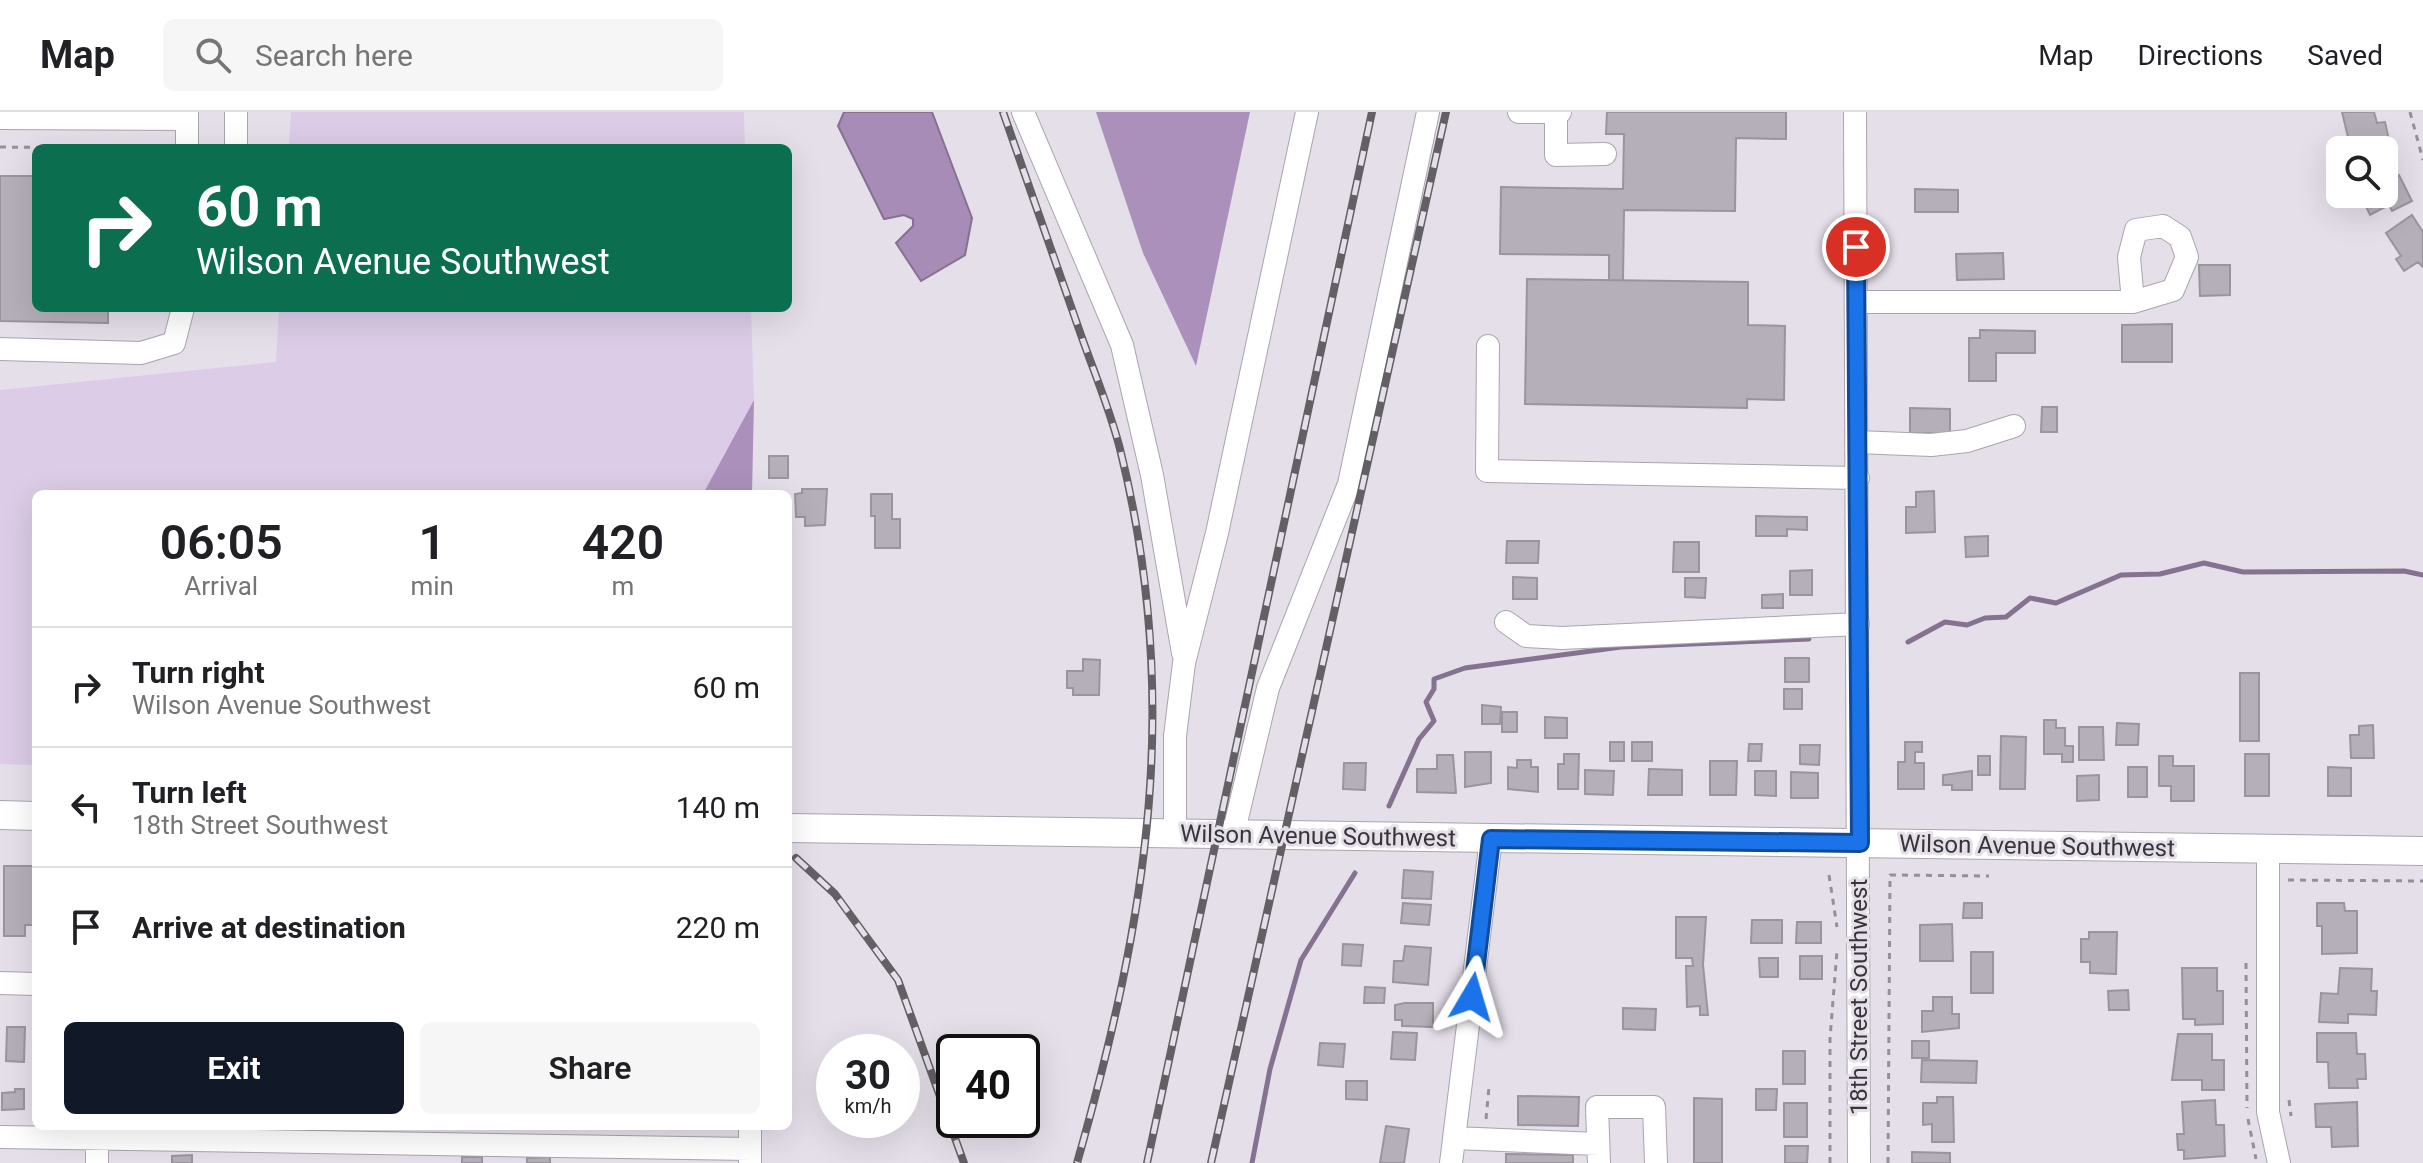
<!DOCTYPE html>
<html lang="en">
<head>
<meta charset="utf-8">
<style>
  body { margin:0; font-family:Roboto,sans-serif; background:#f6f6f6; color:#202124; height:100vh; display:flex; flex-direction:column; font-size:30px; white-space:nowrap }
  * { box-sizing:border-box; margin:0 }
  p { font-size:26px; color:#757577 }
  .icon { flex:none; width:44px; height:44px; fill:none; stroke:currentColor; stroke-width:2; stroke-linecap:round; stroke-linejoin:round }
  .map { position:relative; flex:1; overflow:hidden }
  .sheet { position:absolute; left:32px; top:378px; width:760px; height:640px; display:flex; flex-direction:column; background:#fff; border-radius:12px; box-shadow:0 8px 32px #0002 }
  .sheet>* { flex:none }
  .banner { position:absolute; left:32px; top:32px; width:760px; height:168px; border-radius:12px; box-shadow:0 8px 32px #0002; background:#0b6e4f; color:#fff; overflow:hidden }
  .buttons { position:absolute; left:2326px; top:24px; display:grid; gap:16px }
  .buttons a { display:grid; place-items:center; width:72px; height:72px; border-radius:12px; background:#fff; box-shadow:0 8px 32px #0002; font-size:40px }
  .speed { position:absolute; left:816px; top:922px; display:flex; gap:16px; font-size:40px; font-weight:700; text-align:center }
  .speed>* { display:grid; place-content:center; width:104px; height:104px; border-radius:50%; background:#fff; box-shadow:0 8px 32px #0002; line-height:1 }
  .speed small { font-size:20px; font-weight:400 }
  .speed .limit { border:4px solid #111; border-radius:12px; background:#fff; color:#111 }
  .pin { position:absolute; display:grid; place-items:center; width:68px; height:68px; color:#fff; margin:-34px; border:4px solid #fff; border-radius:50%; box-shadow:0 2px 8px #0007 }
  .me { position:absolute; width:88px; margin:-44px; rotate:7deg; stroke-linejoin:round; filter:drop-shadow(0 0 6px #0008) }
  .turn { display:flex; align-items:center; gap:28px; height:168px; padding:0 32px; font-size:36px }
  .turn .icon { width:104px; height:104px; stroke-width:2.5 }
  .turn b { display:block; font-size:56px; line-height:68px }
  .eta { display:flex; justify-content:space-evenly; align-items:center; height:136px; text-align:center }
  .eta b { font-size:48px; font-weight:600; line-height:56px }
  .action { display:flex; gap:16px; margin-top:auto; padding:16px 32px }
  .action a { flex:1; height:92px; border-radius:12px; background:#111827; color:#fff; font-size:32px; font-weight:600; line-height:92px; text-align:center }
  .action a+a { background:#f6f6f6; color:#202124 }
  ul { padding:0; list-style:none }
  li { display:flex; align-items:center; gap:24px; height:120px; padding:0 32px; border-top:2px solid #e0e0e0 }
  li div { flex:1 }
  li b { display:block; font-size:30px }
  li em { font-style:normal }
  header { display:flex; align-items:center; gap:48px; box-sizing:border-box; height:112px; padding:0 40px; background:#fff; border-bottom:2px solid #e0e0e0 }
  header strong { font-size:38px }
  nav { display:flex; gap:44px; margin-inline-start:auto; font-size:28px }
  .search { width:560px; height:72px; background:#f6f6f6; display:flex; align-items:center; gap:20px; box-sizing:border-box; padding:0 28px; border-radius:12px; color:#757577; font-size:30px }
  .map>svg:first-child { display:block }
  .green { fill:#dccce7 }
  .forest { fill:#aa90bb }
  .water { fill:#a68cb6; stroke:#857290; stroke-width:2 }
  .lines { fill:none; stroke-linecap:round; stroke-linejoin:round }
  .stream { stroke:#857290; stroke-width:5 }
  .building { fill:#b5afb9; stroke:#9a949e; stroke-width:2 }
  .minor-casing { stroke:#aaa4ae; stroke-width:24 }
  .major-casing { stroke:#aaa4ae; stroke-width:30 }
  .path { stroke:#949097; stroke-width:3; stroke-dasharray:6 6; stroke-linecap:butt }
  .minor { stroke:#fff; stroke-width:22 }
  .major { stroke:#fff; stroke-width:28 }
  .rail-casing { stroke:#625f65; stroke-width:8 }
  .rail { stroke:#e5dfea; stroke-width:5; stroke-dasharray:15; stroke-linecap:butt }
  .route-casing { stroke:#114b97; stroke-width:20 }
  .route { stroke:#1a73e8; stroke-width:14 }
  .labels { text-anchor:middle; stroke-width:6; stroke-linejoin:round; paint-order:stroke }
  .street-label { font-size:24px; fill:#373539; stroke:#e5dfea }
</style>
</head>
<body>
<header>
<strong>Map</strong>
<div class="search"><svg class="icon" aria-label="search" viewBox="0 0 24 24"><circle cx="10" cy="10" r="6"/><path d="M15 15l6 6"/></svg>Search here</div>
<nav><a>Map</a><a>Directions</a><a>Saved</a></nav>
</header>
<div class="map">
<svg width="2423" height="1051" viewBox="0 0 2423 1051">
  <rect width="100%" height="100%" fill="#e5dfea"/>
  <path class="green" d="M291 0H744L745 36H289Z
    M279 196H751L754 288 703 382H36V653L0 652V278L276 250Z"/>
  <path class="forest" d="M1096 0H1250L1196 254 1143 141Z
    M754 288 752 382H703Z"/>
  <path class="water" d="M844 0H932L972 106 965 143 921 169 896 131 913 114V107L904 103 884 107 838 14Z"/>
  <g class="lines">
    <path class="stream" d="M1908 530 1945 510 1967 513 1985 506 2006 505 2030 486 2056 491 2121 463 2160 462 2204 451 2243 460 2404 459 2423 463
      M1389 694 1419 627 1434 609 1426 590 1434 577V567L1465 556 1621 535 1809 527
      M1252 1051 1270 957 1301 848 1355 761"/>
  </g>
  <path class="building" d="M1607 0H1786V27L1736 26 1735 99 1624 98 1623 169H1609V143L1500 142 1501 75 1623 77 1624 22H1606Z
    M2342 0H2374L2377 11 2385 10 2391 37 2344 38 2342 26 2348 25Z
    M2384 60 2388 68 2399 63 2412 89 2392 99 2389 93 2370 103 2360 82H2384Z
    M0 64H36V196H108V211L0 209Z
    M1915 77 1958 78V100H1915Z
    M2412 103 2423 120V155L2418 150 2404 159 2396 147 2401 144 2386 121Z
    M2003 141 2004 167 1957 168 1956 142Z
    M2199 153H2230V183L2200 184Z
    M1527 167 1748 170V213L1785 214 1784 288 1747 287V296L1525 292Z
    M2172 212V250H2122V213Z
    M1980 218 2035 219V241H1996V269H1969V226H1980Z
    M2042 295H2057V320H2041Z
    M1910 296 1950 297V322L1910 321Z
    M769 344H788V366H769Z
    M802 377H827L825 413 805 414V405H796L795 382 802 381Z
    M1934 379 1935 420 1906 421V395H1916V380Z
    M871 382H892V407H900V436H875V404H871Z
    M1756 404 1807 405V418L1787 417V424H1756Z
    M1988 424V444L1966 445 1965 425Z
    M1507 429H1539L1538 451H1506Z
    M1674 430H1699V460H1673Z
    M1812 458V483H1790V459Z
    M1513 465 1537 466V487H1513Z
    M1685 466H1706L1705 486 1685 485Z
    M1783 482V496H1762V483Z
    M1785 546H1809V570H1785Z
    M1083 547 1100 548 1099 583H1073V576H1067V559H1083Z
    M2240 561H2259V629H2240Z
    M1784 577H1802V597H1784Z
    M1482 593 1501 595 1500 612H1482Z
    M1502 600H1517V620H1502Z
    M1545 605 1567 606V626H1545Z
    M2044 608H2056V616H2065V634H2073V650H2062V642H2044Z
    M2117 611 2139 612 2138 633H2116Z
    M2373 613 2374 646H2351L2350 623H2359V614Z
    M2079 615H2103L2104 648H2079Z
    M2001 624 2026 625 2025 677H2000Z
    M1610 630H1624V649H1610Z
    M1632 630H1652V649H1632Z
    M1905 630H1922V640H1915V651H1924V677H1898V650H1905Z
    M1749 632H1762L1761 649H1748Z
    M1800 633H1820L1819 653 1800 652Z
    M1465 640H1491V671L1465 675Z
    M1564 642H1579L1578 677H1558V652H1564Z
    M2245 642H2269V684H2245Z
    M1437 643H1453L1456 681 1417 680V657H1437Z
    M1978 644H1990V663H1978Z
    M2159 644H2173V654H2194V689H2171V674H2159Z
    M1517 648H1531V655H1538V680L1508 677V655L1517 656Z
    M1710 649H1737L1736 683H1710Z
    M1344 651H1366L1365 678 1343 677Z
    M2128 655H2147V685H2128Z
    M2328 655 2351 656V684H2328Z
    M1649 657 1682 658V683H1648Z
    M1585 658 1614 659 1613 683 1585 682Z
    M1755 659H1776V684L1755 683Z
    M1972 659V678H1952V673H1943V663Z
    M1791 660 1818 661V686H1791Z
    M2099 663V688L2077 689V664Z
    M4 754H36V813H25V824H4Z
    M1404 758 1433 760 1431 787 1402 786Z
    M1403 791 1431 793 1429 813 1401 811Z
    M1964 791H1982V806H1963Z
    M2317 791H2344L2345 799H2357V841L2322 842V814H2317Z
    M1676 805H1706L1703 853 1708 903H1700V894L1687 895 1686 854H1693L1692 846H1676Z
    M1752 808H1782V831H1751Z
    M1797 810H1821V831H1796Z
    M1952 812 1953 849H1920V813Z
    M2089 820H2117L2116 862 2090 861V850H2081V827H2089Z
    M1343 832 1363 833 1361 854 1342 853Z
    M1405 834 1431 836 1428 873 1393 870 1394 849H1403Z
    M1971 840H1993V881H1971Z
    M1800 844H1822V867H1800Z
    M1759 846H1778V865H1760Z
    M2182 856H2217V879H2223V912L2195 913V907H2183Z
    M2340 856 2372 857 2371 879H2377L2376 903 2348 902V911L2319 910 2321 881 2338 882Z
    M1365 875 1385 876 1384 891H1364Z
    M2128 878 2129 898H2109L2108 879Z
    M1933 885H1952V902H1959V916L1922 920V899H1933Z
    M1405 891H1433V915L1402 914V908H1395V893Z
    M1623 896 1656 897 1655 918 1623 917Z
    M7 915H25L24 950 6 949Z
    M1393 920 1417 921 1415 948 1391 947Z
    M2317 921H2356L2357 942H2365L2366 967H2357L2358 976H2329L2328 950H2317Z
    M2178 922H2212V948H2224V978H2202V968H2172Z
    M1912 929H1929V946H1912Z
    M1320 931 1345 932 1343 955 1318 953Z
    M1783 939H1805V972H1783Z
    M1922 948 1977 949 1976 971 1921 970Z
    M1346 969H1367V988L1346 987Z
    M15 977H24V997L2 998V981L15 980Z
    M1756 977H1777L1776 998H1756Z
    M1518 984 1579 985 1578 1014 1518 1013Z
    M1937 985H1953L1954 1030H1932V1012L1923 1013V991H1937Z
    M1694 986 1722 987V1051H1694Z
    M2215 988 2216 1013H2224L2225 1044 2184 1047V1038H2178L2177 1022H2184L2182 990Z
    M2357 990 2358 1034 2332 1035 2331 1015H2316L2315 992Z
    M1784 991H1807V1025H1784Z
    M1386 1014 1409 1017 1404 1051H1380Z
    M1785 1034H1808L1807 1051H1785Z
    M1912 1040 1950 1041V1051H1912Z
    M1506 1042 1573 1043V1051H1506Z
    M192 1043V1051H172V1044Z
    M462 1045H482V1051H462Z
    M550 1045V1051H527V1046Z"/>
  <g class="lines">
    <g class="minor-casing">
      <path id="minor" d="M1023 0 1122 233 1152 363 1183 541
        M1519 0H1560
        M1556 0V43L1605 42
        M1855 0 1859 1051
        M0 6 187 7
        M187 36V0
        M236 36V0
        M1857 190H2133L2173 178 2187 145 2180 125 2163 114 2136 118 2129 145 2133 190
        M1488 234 1487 359 1858 366
        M0 237 141 241 174 231 183 196
        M1857 330 1931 333 1967 329 2014 314
        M1506 510 1526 524 1562 526 1858 512
        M1175 723V624L1184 551 1217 421 1307 0
        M1233 723 1268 576 1349 372 1428 0
        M2268 737V1000L2279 1051
        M0 871 36 872
        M97 1014V1051
        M750 1014V1050
        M0 1025 750 1037
        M1454 1026 1598 1032
        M1451 1051 1491 727
        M1599 1051 1597 995H1654L1656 1051"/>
    </g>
    <g class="major-casing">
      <path id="major" d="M0 703 36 704
        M788 716 2423 739"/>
    </g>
    <path class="path" d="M2410 0 2423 48
      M0 35 85 36
      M1829 763 1837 815
      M2288 768 2423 769
      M2246 851 2247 996
      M2289 988 2291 1004
      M1486 1007 1489 975
      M2248 1007 2256 1047
      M1830 1051V926L1837 839
      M1888 1051 1890 763 1989 764"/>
    <use href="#minor" class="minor"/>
    <use href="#major" class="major"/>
    <g class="rail-casing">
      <path id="rail" d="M1003 0C1029 74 1055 148 1081 223 1094 260 1110 298 1120 337 1183 590 1147 805 1077 1051
        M796 746 835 782 898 868 964 1051
        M1147 1051 1372 0
        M1211 1051 1446 0"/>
    </g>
    <use href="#rail" class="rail"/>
  </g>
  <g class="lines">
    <g class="route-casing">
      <path id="route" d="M1472 885 1491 727 1860 731 1856 135"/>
    </g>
    <use href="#route" class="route"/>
  </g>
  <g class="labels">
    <g class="street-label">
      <text transform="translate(1318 724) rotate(1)" y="8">Wilson Avenue Southwest</text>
      <text transform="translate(2037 734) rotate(1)" y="8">Wilson Avenue Southwest</text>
      <text transform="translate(1859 885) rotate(-90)" y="8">18th Street Southwest</text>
    </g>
  </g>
</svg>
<div class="buttons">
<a><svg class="icon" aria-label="search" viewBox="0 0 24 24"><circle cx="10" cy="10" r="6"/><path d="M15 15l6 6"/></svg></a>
</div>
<div class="speed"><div>30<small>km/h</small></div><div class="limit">40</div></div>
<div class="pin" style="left:1856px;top:135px;background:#d93025"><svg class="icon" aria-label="arrive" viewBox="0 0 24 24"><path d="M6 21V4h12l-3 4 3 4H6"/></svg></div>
<svg class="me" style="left:1472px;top:885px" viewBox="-20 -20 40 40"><path d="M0-17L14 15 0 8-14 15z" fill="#1a73e8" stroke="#fff" stroke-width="4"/></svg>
<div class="banner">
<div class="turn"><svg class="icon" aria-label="right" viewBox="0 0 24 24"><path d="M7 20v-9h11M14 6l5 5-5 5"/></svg><div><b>60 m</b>Wilson Avenue Southwest</div></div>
</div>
<section class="sheet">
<div class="eta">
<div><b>06:05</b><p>Arrival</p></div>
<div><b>1</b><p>min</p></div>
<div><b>420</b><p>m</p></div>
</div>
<ul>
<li><svg class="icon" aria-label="right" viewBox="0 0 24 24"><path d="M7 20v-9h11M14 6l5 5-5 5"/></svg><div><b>Turn right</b><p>Wilson Avenue Southwest</p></div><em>60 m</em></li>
<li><svg class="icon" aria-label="left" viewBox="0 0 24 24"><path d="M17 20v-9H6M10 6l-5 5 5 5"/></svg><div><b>Turn left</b><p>18th Street Southwest</p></div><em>140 m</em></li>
<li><svg class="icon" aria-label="arrive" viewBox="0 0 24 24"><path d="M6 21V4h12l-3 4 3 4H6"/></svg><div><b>Arrive at destination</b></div><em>220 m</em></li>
</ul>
<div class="action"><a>Exit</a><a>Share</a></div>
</section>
</div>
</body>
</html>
